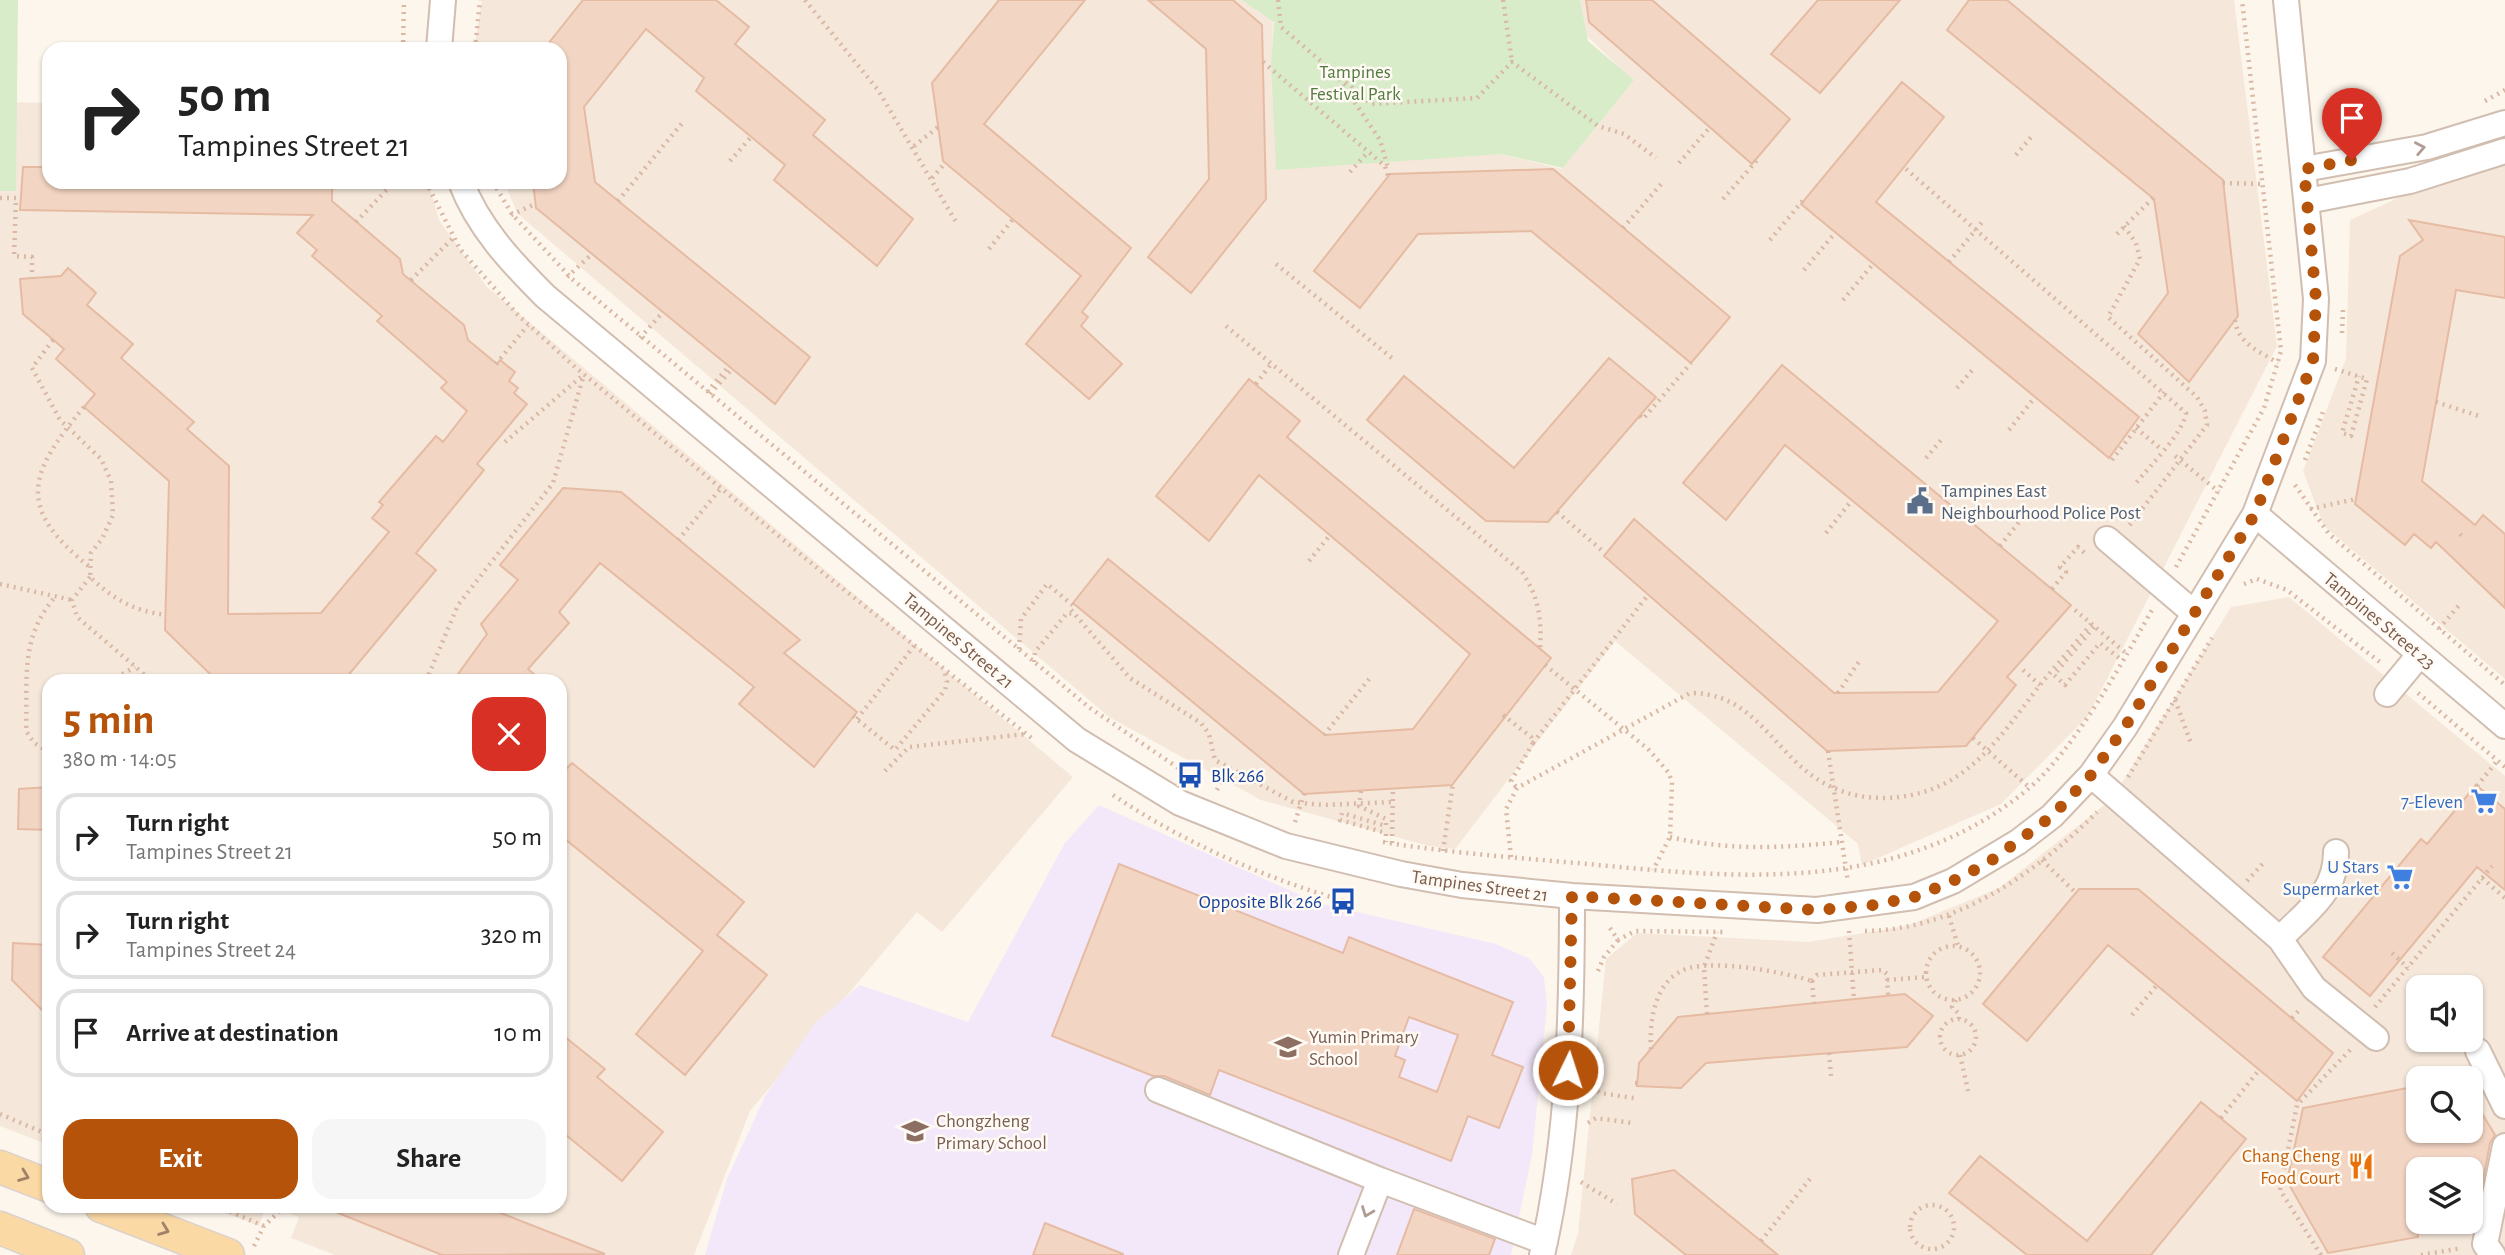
<!DOCTYPE html>
<html lang="en">
<head>
<meta charset="utf-8">
<style>
  body { margin:0; font-family:"Alegreya Sans",sans-serif; background:#f6f6f6; color:#222; height:100vh; display:flex; flex-direction:column; font-size:26px; white-space:nowrap }
  * { box-sizing:border-box; margin:0 }
  p { font-size:23px; color:#767676 }
  .icon { flex:none; width:38px; height:38px; fill:none; stroke:currentColor; stroke-width:2; stroke-linecap:round; stroke-linejoin:round }
  .map { position:relative; flex:1; overflow:hidden }
  .details { position:absolute; left:42px; top:674px; width:525px; height:539px; display:flex; flex-direction:column; background:#fff; border-radius:21px; box-shadow:0 2px 5px #0004 }
  .details>* { flex:none }
  .top-card { position:absolute; left:42px; top:42px; width:525px; height:147px; border-radius:21px; box-shadow:0 2px 5px #0004; background:#fff; color:#222; overflow:hidden }
  .fabs { position:absolute; left:2406px; top:975px; display:grid; gap:14px }
  .fabs a { display:grid; place-items:center; width:77px; height:77px; border-radius:14px; background:#fff; box-shadow:0 2px 5px #0004; font-size:35px }
  .pin { position:absolute; display:grid; place-items:center; width:60px; height:60px; color:#fff; margin:-72px -30px; border-radius:50% 50% 50% 0; rotate:-45deg; box-shadow:0 0 7px #0007 }
  .pin .icon { rotate:45deg }
  .me { position:absolute; width:77px; margin:-38px; rotate:4deg; stroke-linejoin:round; filter:drop-shadow(0 0 5px #0008) }
  .turn { display:flex; align-items:center; gap:24px; height:147px; padding:0 21px; font-size:32px }
  .turn .icon { width:91px; height:91px; stroke-width:2.5 }
  .turn b { display:block; font-size:49px; line-height:60px }
  .round { display:grid; place-items:center; flex:none; width:74px; height:74px; border-radius:21px; background:#f6f6f6 }
  .head { display:flex; align-items:center; justify-content:space-between; height:119px; padding:0 21px }
  h1 { font-size:42px; font-weight:700; line-height:52px; color:#b45309 }
  .button { display:flex; gap:14px; margin-top:auto; padding:14px 21px }
  .button a { flex:1; height:80px; border-radius:21px; background:#b45309; color:#fff; font-size:28px; font-weight:700; line-height:80px; text-align:center }
  .button a+a { background:#f6f6f6; color:#222 }
  ul { padding:0; list-style:none }
  li { display:flex; align-items:center; gap:21px; height:88px; margin:0 14px 10px; padding:0 7px; border:4px solid #e0e0e0; border-radius:21px }
  li div { flex:1 }
  li b { display:block; font-size:26px }
  li em { font-style:normal }
  .map>svg:first-child { display:block }
  .residential { fill:#f5e8da; fill-rule:evenodd }
  .education { fill:#f3e8fa }
  .green { fill:#d8ecc9 }
  .building { fill:#f3d5c3; stroke:#e6bba3; stroke-width:2; fill-rule:evenodd }
  .lines { fill:none; stroke-linecap:round; stroke-linejoin:round }
  .minor-casing { stroke:#d1beb0; stroke-width:28 }
  .major-casing { stroke:#dad1cd; stroke-width:35 }
  .path { stroke:#d9b8a5; stroke-width:4.5; stroke-dasharray:2 5; stroke-linecap:butt }
  .minor { stroke:#fff; stroke-width:24 }
  .major { stroke:#fbd9a5; stroke-width:32 }
  .oneway { stroke:#af9d94 }
  .oneway2 { stroke:#a18267 }
  .route { stroke:#b45309; stroke-width:12; stroke-dasharray:0 21.6 }
  .labels { text-anchor:middle; stroke-width:5; stroke-linejoin:round; paint-order:stroke }
  .park-label { font-size:19px; fill:#537a41; stroke:#fffaf3 }
  .service-label { font-size:19px; fill:#4e5e75; stroke:#fffaf3; text-anchor:start }
  .street-label { font-size:19px; fill:#7a5c4d; stroke:#fffaf3 }
  .transit-label { font-size:19px; fill:#164399; stroke:#fffaf3; text-anchor:start }
  .shop-label { font-size:19px; fill:#366cbe; stroke:#fffaf3; text-anchor:end }
  .education-label { font-size:19px; fill:#785e54; stroke:#fffaf3; text-anchor:start }
  .food-label { font-size:19px; fill:#c56008; stroke:#fffaf3; text-anchor:end }
</style>
</head>
<body>
<div class="map">
<svg width="2505" height="1255" viewBox="0 0 2505 1255">
  <rect width="100%" height="100%" fill="#fdf6ec"/>
  <path class="residential" d="M482 0H1246L1273 20 1272 62 1438 156 1500 154 1562 169 1633 81 1584 33 1579 0H2234L2277 346 2088 716 2001 804 1862 865 1858 844 1615 641 1455 849 1429 846 1261 800 1109 717 518 214 504 182H560V49H474Z
    M0 102 49 103V182H428L439 220 487 287 1073 777 942 932 917 912 750 1111 694 1255H335L291 1238 299 1217 271 1206H560V681H49V1145L0 1126Z
    M2505 149V679L2324 526 2303 471 2346 359 2350 220Z
    M2289 597 2505 776V1255H1571L1578 1233 1606 959 1637 933 1808 942 1907 926 1999 888 2112 799 2231 607ZM2418 987H2471V1040H2418ZM2418 1078H2471V1130H2418ZM2418 1169H2471V1222H2418Z
    M207 1206H266L259 1226Z"/>
  <path class="education" d="M1099 805 1318 903 1496 944 1530 959 1544 977 1547 1005 1532 1155 1511 1255H705L727 1179 765 1096 815 1023 860 985 968 1022 1065 843Z"/>
  <path class="green" d="M0 0H18L16 191H0Z
    M1242 0H1580L1588 41 1634 80 1563 168 1501 154 1276 170 1271 63 1274 22Z"/>
  <path class="building" d="M583 0H716L749 27 735 44 825 120 813 135 913 219 877 266 774 180 785 165 696 91 704 78 646 29 584 107 595 182 810 357 775 404 536 208 533 182H560V49H544Z
    M999 0H1085L984 124 1131 248 1082 312 1088 317 1081 326 1122 364 1089 399 1026 344 1081 276 943 161 932 83Z
    M1148 0H1233L1262 25 1266 199 1191 293 1148 257 1209 179 1206 49Z
    M1586 0H1652L1790 119 1752 164 1589 22Z
    M1818 0H1900L1820 93 1771 54Z
    M1969 0H2007L2223 180 2238 316 2189 382 2138 334 2168 293 2154 199 1947 30Z
    M1902 82 1944 117 1876 202 2139 417 2109 458 1801 204Z
    M23 167H49V182H332V201L400 259 403 274 464 325 468 340 497 364 500 360 515 372 509 381 518 388 514 393 527 404 477 464 484 470 416 553 436 570 346 678 213 677 165 630 169 481 84 407 95 394 56 359 64 349 23 314 20 279 61 276 68 268 96 293 87 305 133 344 121 358 194 422 187 429 229 466 228 614 321 613 389 532 372 518 383 505 379 502 436 436 443 442 467 411 441 388 447 382 377 321 382 316 312 256 317 250 297 233 313 215 20 210Z
    M1553 169 1730 317 1691 363 1531 231 1418 234 1360 308 1314 271 1390 174Z
    M2409 220 2505 237V298L2456 290 2422 481 2475 525 2483 515 2505 534V608L2436 542 2431 548 2414 534 2405 545 2355 504 2400 256 2423 240Z
    M1609 358 1656 397 1548 522 1486 521 1367 420 1404 376 1514 468Z
    M1782 365 2071 605 2007 677 2016 685 1966 746 1827 751 1604 556 1634 519 1834 693 1938 692 1998 621 1785 445 1726 520 1683 483Z
    M1249 379 1300 421 1287 437 1551 658 1452 785 1304 794 1073 603 1108 559 1325 735 1413 729 1470 654 1259 475 1209 541 1156 496Z
    M563 488 621 492 800 640 784 653 857 712 814 767 739 704 754 687 600 563 559 612 569 623 528 669 542 681H453L487 634 481 624 518 580 500 565Z
    M572 763 744 902 717 935 767 975 685 1075 636 1034 703 951 560 835V775Z
    M2476 785 2505 809V890L2477 867 2370 996 2323 957 2421 839 2427 844Z
    M49 787V830L18 829 19 789Z
    M1119 864 1343 953 1349 937 1513 1002 1492 1055 1523 1067 1499 1128 1468 1116 1451 1161 1219 1070 1210 1095 1164 1076H1153L1052 1036ZM1409 1017 1458 1035 1437 1092 1399 1077 1405 1060 1395 1056Z
    M2079 889H2138L2333 1053 2297 1101 2108 945 2027 1041 1983 1004Z
    M13 943 49 945V1017L12 980Z
    M1905 994 1933 1016 1907 1047 1706 1063 1681 1088 1637 1086 1639 1063 1678 1017Z
    M560 1033 605 1069 597 1077 663 1132 622 1181 560 1130Z
    M2418 1086V1130H2471V1095L2495 1135 2490 1143 2478 1206 2471 1205V1169H2418V1237L2328 1253 2287 1181 2303 1108Z
    M2201 1102 2246 1139 2151 1255H2027L1949 1193 1980 1156 2087 1241Z
    M1674 1170 1778 1255H1686L1635 1214 1632 1179Z
    M321 1206H483L605 1254 442 1255Z
    M1414 1209 1495 1239 1489 1255H1397Z
    M1045 1223 1123 1254V1255H1033Z"/>
  <g class="lines">
    <g class="minor-casing">
      <path id="minor" d="M439 49 443 0
        M2304 169 2427 147 2505 123
        M461 182C478 227 511 262 545 296L1077 740 1180 803 1286 846 1401 874 1462 885 1572 896 1817 910 1914 897 1953 881 2018 842 2052 816 2091 775 2125 727 2255 514 2313 361 2316 299 2286 0
        M2307 201 2410 181 2505 151
        M2255 514 2505 726
        M2107 539 2194 613
        M2387 694 2420 654
        M2091 775 2280 939 2314 988 2376 1038
        M2280 939C2307 910 2336 894 2336 852
        M2478 1051 2505 1106
        M1158 1090 1380 1180 1545 1242
        M1351 1255 1380 1180
        M1542 1255C1569 1137 1572 1017 1572 896
        M2493 1255 2485 1244 2505 1146"/>
    </g>
    <g class="major-casing">
      <path id="major" d="M0 1167 49 1186
        M101 1206 228 1255
        M0 1228 68 1255"/>
    </g>
    <path class="path" d="M805 0 878 90 956 222
      M1278 0 1281 27 1371 104 1477 98 1512 62 1598 126 1624 134 1656 158
      M1503 0 1512 62
      M403 49 404 0
      M475 49 480 0
      M1263 62 1385 166 1388 176
      M1339 79 1380 140 1388 168
      M2485 101 2505 90
      M2324 109 2337 124 2362 132
      M914 146 938 127
      M2016 155 2032 136
      M730 161 751 137
      M1679 163 1710 127
      M1906 169 2186 413C2183 433 2150 466 2136 483L2133 481
      M1350 172 1368 152
      M932 178 945 163
      M426 182 460 249 518 315 575 367 828 577 1034 740
      M493 182 512 214 572 279 1090 708 1199 782
      M2223 183 2263 184
      M0 198H16L14 256 32 257V278
      M1723 199 1758 159
      M618 201 683 122
      M511 215 535 204
      M356 222 394 182
      M2124 226 2136 243 2140 259 2108 317 2197 397 2205 411 2207 425 2129 526
      M1623 228 1663 182
      M2117 234 2153 198
      M1770 240 1805 198
      M989 249 1013 219
      M1949 262 1983 221
      M1276 264 1393 359
      M1804 270 1835 233
      M567 277 592 254
      M411 280 454 237
      M1843 300 1873 264
      M2235 320C2238 344 2259 351 2278 363
      M1226 326 1522 572C1539 597 1542 620 1540 650
      M2342 333 2343 310
      M640 338 663 312
      M53 340 32 368 60 420 101 459 111 481 113 515 102 539 91 553 90 577C113 599 134 611 166 615
      M496 364 528 325
      M2335 369 2367 379 2351 436 2342 433 2359 376
      M1256 384 1271 364
      M1957 388 1974 368
      M707 392 729 366
      M710 394 732 369
      M2436 402 2479 416
      M84 407C28 474 15 508 91 568
      M1640 416 1643 419 1691 363
      M2136 428 2162 450
      M2009 430 2035 397
      M505 442 583 375
      M2175 456 2219 492
      M1926 458 1942 439
      M2112 460 2164 392
      M2305 460 2324 409
      M2295 485 2329 534 2505 685
      M2310 509 2356 499
      M1557 512 1605 553
      M1826 533 1852 500
      M2460 534 2464 538
      M678 540 722 487
      M2000 546 2027 512
      M1309 561 1330 535
      M2176 567 2264 408 2281 351 2242 0
      M90 577 72 600 77 617 152 681
      M0 584 72 600
      M2244 584 2257 579 2287 590 2381 663
      M2052 589 2066 572 2060 567 2078 547 2087 555
      M1071 610 1130 678 1201 723 1209 734 1215 760 1293 802 1323 805 1393 802
      M2075 610 2127 654
      M2094 627 2054 675 2065 685 2100 643 2123 661
      M2439 629 2460 604
      M1019 649 1021 619 1047 584 1074 606
      M1034 662 1035 652 1067 613 1074 614
      M1545 665 1648 749 1669 773 1672 782 1670 837 1653 870
      M2023 670 2040 685
      M110 681 135 667
      M426 681 458 605 553 483 584 374
      M1838 693 1860 660
      M2418 693 2505 767
      M2175 700 2192 746
      M1503 715 1531 737 1533 743 1511 781 1517 788
      M853 716 895 750 945 690 947 682 945 673
      M857 719 914 646
      M1324 735 1369 679
      M1973 738 2030 788
      M1533 743 1648 595
      M1828 751 1848 882
      M49 752 34 743 26 731C28 678 19 638 56 596
      M885 771 909 747 1026 734
      M2128 777 2212 638
      M2477 786 2497 761
      M1217 790 1228 767
      M1361 791 1359 806 1386 819V826L1342 813 1340 820 1386 833V842
      M1113 795C1186 844 1267 879 1351 903
      M1295 822 1304 794
      M1670 837C1729 851 1782 848 1842 842
      M1383 842C1451 853 1519 858 1588 864 1742 879 1899 894 2027 790 2073 752 2124 660 2153 608
      M1392 843 1393 789
      M1443 851 1453 783
      M1511 857 1506 809 1517 788 1690 693C1738 693 1759 724 1789 755 1815 783 1845 798 1883 798 1963 797 1996 742 2040 685 2056 665 2074 645 2091 624
      M2042 860 2076 893
      M2482 878 2505 898
      M2247 881 2265 861
      M1949 916 1958 946
      M1610 928 1618 940 1635 931 1726 932
      M1849 931 1854 1000
      M1865 931C1955 930 2035 874 2097 812
      M1926 973a27 27 0 1 1 54 0a27 27 0 1 1-54 0Z
      M2392 953 2408 968
      M1598 971 1604 957 1618 940
      M1887 980 1926 977
      M1812 981 1817 975 1882 970 1887 974 1888 996
      M1812 981 1814 1004
      M1956 1000 1952 1007 1959 1014V1019
      M2375 1007 2492 866
      M1707 1014 1704 967 1717 932
      M2132 1015 2157 985
      M2292 1018 2301 1008
      M1940 1037a18 18 0 1 1 36 0a18 18 0 1 1-36 0Z
      M1651 1049C1649 1020 1655 978 1689 968 1719 960 1783 972 1812 981
      M1829 1053 1831 1076
      M1960 1055 1969 1095
      M1635 1083H1637
      M1592 1087 1600 1093 1634 1098
      M0 1114 49 1135
      M2221 1118 2259 1070
      M1588 1123 1596 1118 1632 1123
      M1581 1182 1617 1204
      M1910 1227a22 22 0 1 1 44 0a22 22 0 1 1-44 0Z
      M217 1206 264 1226
      M1761 1241 1813 1175
      M254 1246 264 1226 285 1206
      M2321 1255 2280 1190 2297 1105 2353 1047
      M2421 1255 2462 1248"/>
    <use href="#minor" class="minor"/>
    <use href="#major" class="major"/>
  </g>
  <defs><path id="oneway-chevron" d="M-2-3.5L2.5 0L-2 3.5" fill="none" stroke-width="1.6" stroke-linecap="round" stroke-linejoin="round" transform="scale(1.75)"/></defs>
  <g class="oneway">
    <use href="#oneway-chevron" transform="translate(2420 148) rotate(-11)"/>
    <use href="#oneway-chevron" transform="translate(1367 1212) rotate(111)"/>
  </g>
  <g class="oneway2">
    <use href="#oneway-chevron" transform="translate(24 1176) rotate(21)"/>
    <use href="#oneway-chevron" transform="translate(164 1230) rotate(21)"/>
  </g>
  <g class="lines">
    <path class="route" d="M1568 1070 1572 896 1817 910 1874 905 1914 897 1953 881 1988 863 2052 816 2091 775 2125 727 2255 514 2313 361 2316 299 2304 169 2352 160"/>
  </g>
  <defs>
    <g id="civic-bare" transform="scale(2.1)"><path d="M-.6-6.5H3V-4.5H.6V-3L4-1V1h2V6H-6V1h2V-1L-.6-3ZM-1.2 2.5V6h2.4V2.5Z" fill="#5c6f8a" stroke="#fffaf3" stroke-width="2.5" paint-order="stroke"/></g>
    <g id="bus-bare" transform="scale(2.1)"><path d="M-5-6H5V4H4V6H2V4H-2V6H-4V4H-5ZM-3.5-4V0h7V-4ZM-3.5 1.2v1.5H-2V1.2ZM2 1.2v1.5H3.5V1.2Z" fill="#1a4fb4" stroke="#fffaf3" stroke-width="2.5" paint-order="stroke"/></g>
    <g id="supermarket-bare" transform="scale(2.1)"><path d="M-6-5.5h2.5l.6 2H6L4.5 2H-2.5L-4.4-4H-6ZM-1.5 3.2a1.3 1.3 0 1 0 .1 0ZM3 3.2a1.3 1.3 0 1 0 .1 0Z" fill="#3f7fe0" stroke="#fffaf3" stroke-width="2.5" paint-order="stroke"/></g>
    <g id="school-bare" transform="scale(2.1)"><path d="M0-5L7-2L0 1L-7-2ZM-4 1L0 2.5L4 1V4Q0 6-4 4Z" fill="#8d6e63" stroke="#fffaf3" stroke-width="2.5" paint-order="stroke"/></g>
    <g id="restaurant-bare" transform="scale(2.1)"><path d="M-5-6h1v4h1v-4h1v4h1v-4h1v5L-1.5 .5V6h-2V.5L-5-1ZM5-6V6H3V1.5H1.5Q1.5-4 5-6Z" fill="#e8710a" stroke="#fffaf3" stroke-width="2.5" paint-order="stroke"/></g>
  </defs>
  <g fill-rule="evenodd">
    <use href="#civic-bare" x="1920" y="501"/>
    <use href="#bus-bare" x="1190" y="775"/>
    <use href="#supermarket-bare" x="2484" y="801"/>
    <use href="#supermarket-bare" x="2400" y="877"/>
    <use href="#bus-bare" x="1343" y="901"/>
    <use href="#school-bare" x="1288" y="1047"/>
    <use href="#school-bare" x="915" y="1131"/>
    <use href="#restaurant-bare" x="2361" y="1166"/>
  </g>
  <g class="labels">
    <g class="park-label">
      <text x="1355" y="78">Tampines<tspan x="1355" dy="22">Festival Park</tspan></text>
    </g>
    <g class="service-label">
      <text x="1941" y="497">Tampines East<tspan x="1941" dy="22">Neighbourhood Police Post</tspan></text>
    </g>
    <g class="street-label">
      <text transform="translate(2380 620) rotate(40)" y="7">Tampines Street 23</text>
      <text transform="translate(959 640) rotate(40)" y="7">Tampines Street 21</text>
      <text transform="translate(1480 885) rotate(8)" y="7">Tampines Street 21</text>
    </g>
    <g class="transit-label">
      <text x="1211" y="782">Blk 266</text>
      <text x="1322" y="908" text-anchor="end">Opposite Blk 266</text>
    </g>
    <g class="shop-label">
      <text x="2463" y="808">7-Eleven</text>
      <text x="2379" y="873">U Stars<tspan x="2379" dy="22">Supermarket</tspan></text>
    </g>
    <g class="education-label">
      <text x="1309" y="1043">Yumin Primary<tspan x="1309" dy="22">School</tspan></text>
      <text x="936" y="1127">Chongzheng<tspan x="936" dy="22">Primary School</tspan></text>
    </g>
    <g class="food-label">
      <text x="2340" y="1162">Chang Cheng<tspan x="2340" dy="22">Food Court</tspan></text>
    </g>
  </g>
</svg>
<div class="fabs">
<a><svg class="icon" aria-label="sound" viewBox="0 0 24 24"><path d="M4 9h4l5-4v14l-5-4H4zM17 9q2 3 0 6"/></svg></a>
<a><svg class="icon" aria-label="search" viewBox="0 0 24 24"><circle cx="10" cy="10" r="6"/><path d="M15 15l6 6"/></svg></a>
<a><svg class="icon" aria-label="layers" viewBox="0 0 24 24"><path d="M12 4l9 5-9 5-9-5zM3 14l9 5 9-5"/></svg></a>
</div>
<div class="pin" style="left:2352px;top:160px;background:#d93025"><svg class="icon" aria-label="arrive" viewBox="0 0 24 24"><path d="M6 21V4h12l-3 4 3 4H6"/></svg></div>
<svg class="me" style="left:1568px;top:1070px" viewBox="-20 -20 40 40"><circle r="17" fill="#b45309" stroke="#fff" stroke-width="3"/><path d="M0-11L8 9 0 5-8 9z" fill="#fff"/></svg>
<div class="top-card">
<div class="turn"><svg class="icon" aria-label="right" viewBox="0 0 24 24"><path d="M7 20v-9h11M14 6l5 5-5 5"/></svg><div><b>50 m</b>Tampines Street 21</div></div>
</div>
<section class="details">
<div class="head"><div><h1>5 min</h1><p>380 m · 14:05</p></div><a class="round" style="background:#d93025;color:#fff"><svg class="icon" aria-label="close" viewBox="0 0 24 24"><path d="M6 6l12 12M18 6L6 18"/></svg></a></div>
<ul>
<li><svg class="icon" aria-label="right" viewBox="0 0 24 24"><path d="M7 20v-9h11M14 6l5 5-5 5"/></svg><div><b>Turn right</b><p>Tampines Street 21</p></div><em>50 m</em></li>
<li><svg class="icon" aria-label="right" viewBox="0 0 24 24"><path d="M7 20v-9h11M14 6l5 5-5 5"/></svg><div><b>Turn right</b><p>Tampines Street 24</p></div><em>320 m</em></li>
<li><svg class="icon" aria-label="arrive" viewBox="0 0 24 24"><path d="M6 21V4h12l-3 4 3 4H6"/></svg><div><b>Arrive at destination</b></div><em>10 m</em></li>
</ul>
<div class="button"><a>Exit</a><a>Share</a></div>
</section>
</div>
</body>
</html>
